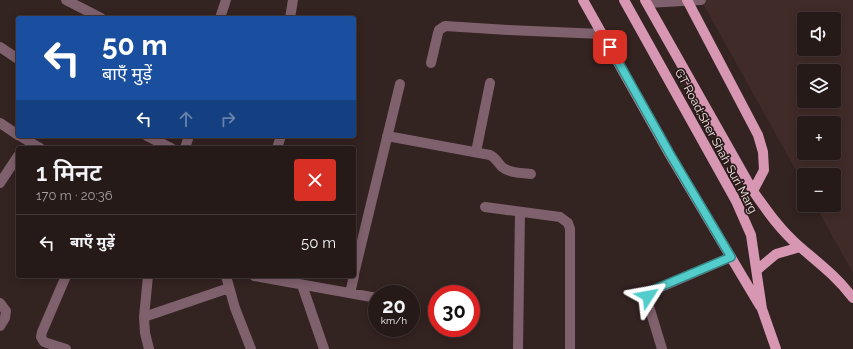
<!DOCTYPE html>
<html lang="hi">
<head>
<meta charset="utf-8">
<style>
  body { margin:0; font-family:Raleway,"Noto Sans Devanagari",sans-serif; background:#322726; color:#f1f3f6; height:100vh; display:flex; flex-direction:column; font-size:15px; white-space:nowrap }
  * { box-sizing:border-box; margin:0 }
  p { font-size:13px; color:#a4a1a2 }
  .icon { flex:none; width:22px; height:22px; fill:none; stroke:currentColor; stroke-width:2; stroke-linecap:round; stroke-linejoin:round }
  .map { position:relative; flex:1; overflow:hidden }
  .panel { position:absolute; left:16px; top:146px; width:340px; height:132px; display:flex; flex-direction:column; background:#261a19; border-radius:4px; box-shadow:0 2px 10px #0003,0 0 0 1px #423838 }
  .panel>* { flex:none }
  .guide { position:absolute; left:16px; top:16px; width:340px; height:122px; border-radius:4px; box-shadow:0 2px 10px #0003,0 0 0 1px #423838; background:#1a4fa0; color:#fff; overflow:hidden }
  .fabs { position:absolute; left:797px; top:12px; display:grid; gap:8px }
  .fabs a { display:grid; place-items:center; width:44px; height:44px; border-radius:4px; background:#261a19; box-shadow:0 2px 10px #0003,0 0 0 1px #423838; font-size:20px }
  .speed { position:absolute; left:368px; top:285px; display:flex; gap:8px; font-size:20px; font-weight:700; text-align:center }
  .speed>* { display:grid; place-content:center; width:52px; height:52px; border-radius:50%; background:#261a19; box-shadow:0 2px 10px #0003,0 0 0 1px #423838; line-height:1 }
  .speed small { font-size:10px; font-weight:400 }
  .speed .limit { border:6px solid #d22; background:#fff; color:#111 }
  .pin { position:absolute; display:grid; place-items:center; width:34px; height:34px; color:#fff; margin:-17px; border-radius:8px; box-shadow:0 2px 6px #0006 }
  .me { position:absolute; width:44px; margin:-22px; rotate:56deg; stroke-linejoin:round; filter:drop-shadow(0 0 3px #0008) }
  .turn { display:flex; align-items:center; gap:14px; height:84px; padding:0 20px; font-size:18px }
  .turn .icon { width:52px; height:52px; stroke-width:2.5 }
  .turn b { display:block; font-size:28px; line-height:34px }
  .lanes { display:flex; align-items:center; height:38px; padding:0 20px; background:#0003; justify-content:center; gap:20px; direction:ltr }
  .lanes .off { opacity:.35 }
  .round { display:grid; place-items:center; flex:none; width:42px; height:42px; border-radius:4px; background:#322726 }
  .head { display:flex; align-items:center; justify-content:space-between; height:68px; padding:0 20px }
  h1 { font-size:24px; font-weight:600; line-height:30px }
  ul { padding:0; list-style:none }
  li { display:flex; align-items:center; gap:12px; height:56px; padding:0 20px; border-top:1px solid #423838 }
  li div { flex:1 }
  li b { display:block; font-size:15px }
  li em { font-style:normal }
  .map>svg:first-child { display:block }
  .built { fill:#412b28; fill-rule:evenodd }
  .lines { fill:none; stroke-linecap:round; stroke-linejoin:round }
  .minor { stroke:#7f606d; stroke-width:10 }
  .major { stroke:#d797b3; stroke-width:10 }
  .route-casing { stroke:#358585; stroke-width:10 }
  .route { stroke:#52cdcc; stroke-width:7 }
  .labels { text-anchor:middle; stroke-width:3.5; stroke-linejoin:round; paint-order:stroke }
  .street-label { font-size:12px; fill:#f2e7e6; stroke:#291918 }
</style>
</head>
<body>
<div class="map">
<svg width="853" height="349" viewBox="0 0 853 349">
  <rect width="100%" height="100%" fill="#332321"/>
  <path class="built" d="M701 0H853V273L815 205H834V175H804V185ZM804 19H834V49H804ZM804 71H834V101H804ZM804 123H834V153H804Z"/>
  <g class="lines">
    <path class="minor" d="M66 0 101 18
      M647 3 701 0
      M220 18 226 0
      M290 18 293 0
      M0 47 18 59
      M431 63 438 33 439 30 445 26 508 30 602 34
      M0 123 18 135
      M20 136 40 148
      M147 136 171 148
      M387 136 490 155C496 158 498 163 502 167 509 173 522 173 531 174
      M185 148 189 136
      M277 148 281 136
      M476 152 490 83
      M0 183 18 156
      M485 207 560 217 568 223 570 229V349
      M354 274 400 84
      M66 276 42 332 41 337 44 342 66 349
      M148 276 144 317 145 333 149 349
      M226 276 235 308 251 349
      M254 276 377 298
      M302 285 324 349
      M350 293 354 276
      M0 303 6 311 5 318 0 326
      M144 317 229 288
      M518 349 520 212
      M662 349 648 303V296L650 292 731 257"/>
    <path class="major" d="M583 0 670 155 760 306
      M624 0 736 201 751 235 762 309 776 349
      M645 0 753 191C767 211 781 231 800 247 820 264 837 277 853 298
      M687 0 758 135 763 152 764 170 753 191
      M757 270 776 254 800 247"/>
  </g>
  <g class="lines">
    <g class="route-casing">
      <path id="route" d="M610 47 670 154 731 257 655 289 650 292 648 296"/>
    </g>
    <use href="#route" class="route"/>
  </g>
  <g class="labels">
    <g class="street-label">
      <text transform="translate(716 141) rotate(62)" y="4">GT Road;Sher Shah Suri Marg</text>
    </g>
  </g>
</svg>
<div class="fabs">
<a><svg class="icon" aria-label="sound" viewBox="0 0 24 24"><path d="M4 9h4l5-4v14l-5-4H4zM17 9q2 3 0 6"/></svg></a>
<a><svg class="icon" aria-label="layers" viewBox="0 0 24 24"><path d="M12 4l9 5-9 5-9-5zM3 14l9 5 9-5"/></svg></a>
<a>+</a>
<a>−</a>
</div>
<div class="speed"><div>20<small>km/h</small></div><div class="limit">30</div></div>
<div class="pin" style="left:610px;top:47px;background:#d93025"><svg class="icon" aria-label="arrive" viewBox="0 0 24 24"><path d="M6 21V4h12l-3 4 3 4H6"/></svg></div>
<svg class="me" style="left:648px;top:296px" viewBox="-20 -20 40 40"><path d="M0-17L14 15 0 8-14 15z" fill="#52cdcc" stroke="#fff" stroke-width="4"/></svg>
<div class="guide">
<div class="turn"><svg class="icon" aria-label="left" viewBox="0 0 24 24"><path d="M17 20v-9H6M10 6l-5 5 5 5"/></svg><div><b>50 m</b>बाएँ मुड़ें</div></div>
<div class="lanes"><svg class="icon" aria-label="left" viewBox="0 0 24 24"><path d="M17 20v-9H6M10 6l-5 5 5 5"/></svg><svg class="icon off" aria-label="ahead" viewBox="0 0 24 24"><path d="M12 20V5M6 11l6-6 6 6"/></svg><svg class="icon off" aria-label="right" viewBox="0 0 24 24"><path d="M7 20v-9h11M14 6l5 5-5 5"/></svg></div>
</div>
<section class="panel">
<div class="head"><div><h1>1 मिनट</h1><p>170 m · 20:36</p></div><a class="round" style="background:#d93025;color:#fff"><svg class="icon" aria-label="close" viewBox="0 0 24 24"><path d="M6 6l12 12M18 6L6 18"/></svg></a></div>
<ul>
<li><svg class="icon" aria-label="left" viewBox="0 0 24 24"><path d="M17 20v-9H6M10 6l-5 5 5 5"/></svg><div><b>बाएँ मुड़ें</b></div><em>50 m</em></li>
</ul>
</section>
</div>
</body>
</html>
